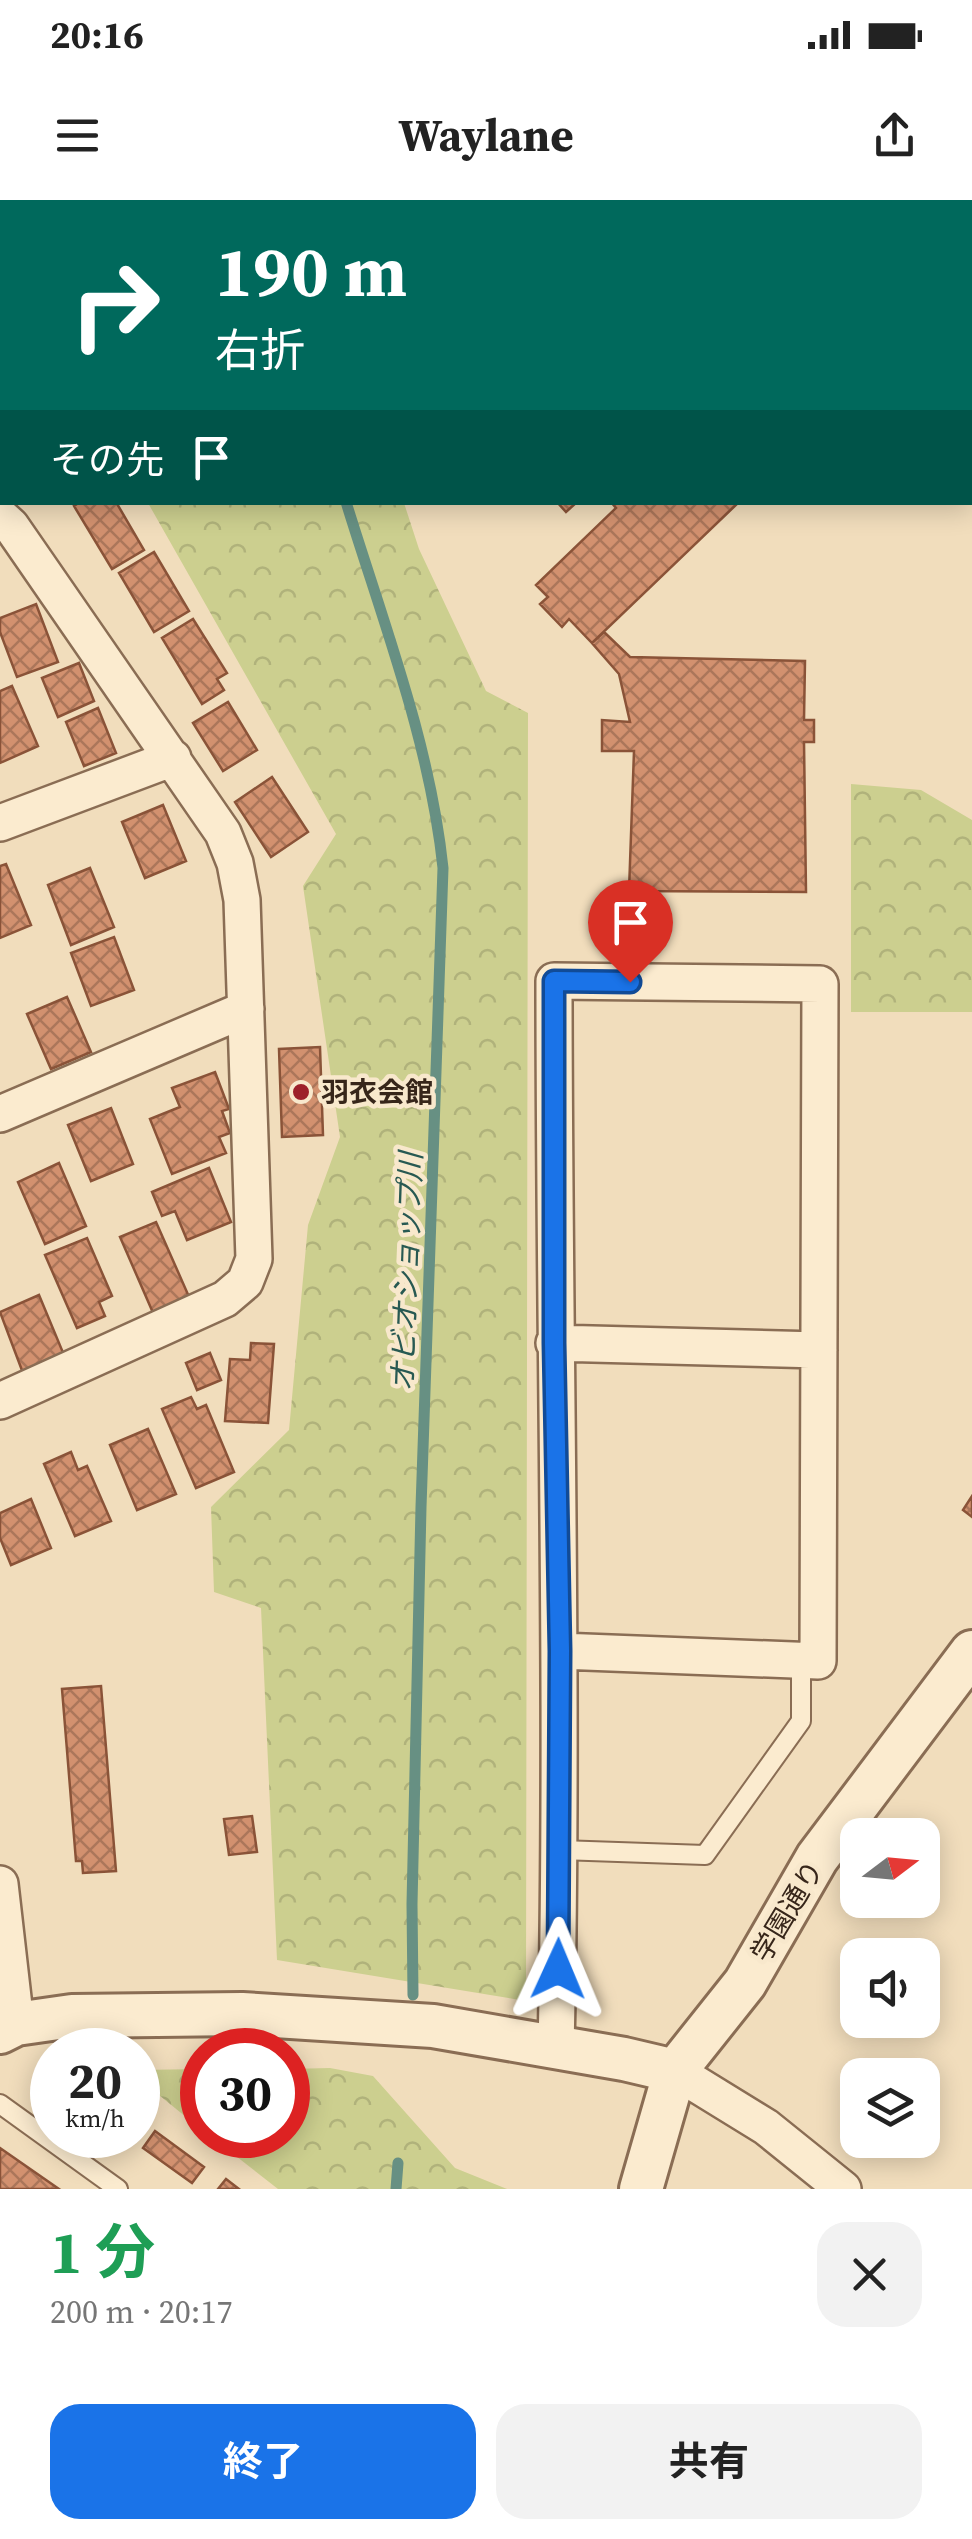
<!DOCTYPE html>
<html lang="ja">
<head>
<meta charset="utf-8">
<style>
  body { margin:0; font-family:"Source Serif 4","Noto Sans JP",serif; background:#f2f2f2; color:#222; height:100vh; display:flex; flex-direction:column; font-size:38px; white-space:nowrap }
  * { box-sizing:border-box; margin:0 }
  p { font-size:32px; color:#767676 }
  .icon { flex:none; width:55px; height:55px; fill:none; stroke:currentColor; stroke-width:2; stroke-linecap:round; stroke-linejoin:round }
  .map { position:relative; height:1989px; overflow:hidden }
  .side { display:flex; flex-direction:column; background:#fff; flex:1 }
  .side>* { flex:none }
  .top-card { position:absolute; left:0px; top:0px; width:972px; height:305px; box-shadow:0 5px 25px #0003; background:#00695c; color:#fff; overflow:hidden }
  .needle { width:65px; rotate:74deg }
  .fabs { position:absolute; left:840px; top:1618px; display:grid; gap:20px }
  .fabs a { display:grid; place-items:center; width:100px; height:100px; border-radius:20px; background:#fff; box-shadow:0 5px 25px #0003; font-size:50px }
  .speed { position:absolute; left:30px; top:1828px; display:flex; gap:20px; font-size:50px; font-weight:700; text-align:center }
  .speed>* { display:grid; place-content:center; width:130px; height:130px; border-radius:50%; background:#fff; box-shadow:0 5px 25px #0003; line-height:1 }
  .speed small { font-size:25px; font-weight:400 }
  .speed .limit { border:15px solid #d22; background:#fff; color:#111 }
  .pin { position:absolute; display:grid; place-items:center; width:85px; height:85px; color:#fff; margin:-102px -42px; border-radius:50% 50% 50% 0; rotate:-45deg; box-shadow:0 0 10px #0007 }
  .pin .icon { rotate:45deg }
  .me { position:absolute; width:110px; margin:-55px; rotate:1deg; stroke-linejoin:round; filter:drop-shadow(0 0 8px #0008) }
  .turn { display:flex; align-items:center; gap:35px; height:210px; padding:0 50px; font-size:45px }
  .turn .icon { width:130px; height:130px; stroke-width:2.5 }
  .turn b { display:block; font-size:70px; line-height:85px }
  .then { display:flex; align-items:center; height:95px; padding:0 50px; background:#0003; gap:20px; font-size:38px }
  .round { display:grid; place-items:center; flex:none; width:105px; height:105px; border-radius:30px; background:#f2f2f2 }
  .overview { display:flex; align-items:center; justify-content:space-between; height:170px; padding:0 50px }
  h1 { font-size:60px; font-weight:700; line-height:75px; color:#1e9e55 }
  .cta { display:flex; gap:20px; margin-top:auto; padding:20px 50px }
  .cta a { flex:1; height:115px; border-radius:30px; background:#1a73e8; color:#fff; font-size:40px; font-weight:700; line-height:115px; text-align:center }
  .cta a+a { background:#f2f2f2; color:#222 }
  .status { display:flex; justify-content:space-between; align-items:center; height:70px; padding:0 50px; background:#fff; direction:ltr }
  .status svg { height:28px; fill:currentColor }
  header { display:flex; justify-content:space-between; align-items:center; height:130px; padding:0 50px; background:#fff; font-size:45px; font-weight:700 }
  .map>svg:first-child { display:block }
  .forest { fill:url(#forest-crowns) }
  .lines { fill:none; stroke-linecap:round; stroke-linejoin:round }
  .stream { stroke:#679083; stroke-width:11 }
  .building { fill:url(#building-cross-hatch); stroke:#8a5338; stroke-width:2.5 }
  .service-casing { stroke:#8a6d54; stroke-width:22 }
  .minor-casing { stroke:#8a6d54; stroke-width:40 }
  .tertiary-casing { stroke:#8a6d54; stroke-width:48 }
  .service { stroke:#fbebcf; stroke-width:18 }
  .minor { stroke:#fbebcf; stroke-width:35 }
  .tertiary { stroke:#fbebcf; stroke-width:42 }
  .route-casing { stroke:#114b97; stroke-width:25 }
  .route { stroke:#1a73e8; stroke-width:18 }
  .poi-dot { fill:#9d202a; stroke:#f8e8cc; stroke-width:4 }
  .labels { text-anchor:middle; stroke-width:9; stroke-linejoin:round; paint-order:stroke }
  .poi-label { font-size:28px; font-weight:bold; fill:#37261a; stroke:#f8e8cc; text-anchor:start }
  .street-label { font-size:28px; fill:#37261a; stroke:#f8e8cc }
  .water-label { font-size:30px; font-style:italic; fill:#285952; stroke:#f8e8cc }
</style>
</head>
<body>
<div class="status"><b>20:16</b><svg viewBox="0 0 49 12"><path d="M0 12V9h3v3zM5 12V6h3v6zM10 12V3h3v9zM15 12V0h3v12zM26 1h20v11H26zM47 4h2v5h-2z"/></svg></div>
<header><svg class="icon" aria-label="menu" viewBox="0 0 24 24"><path d="M4 6h16M4 12h16M4 18h16"/></svg>Waylane<svg class="icon" aria-label="share" viewBox="0 0 24 24"><path d="M12 15V3M7 8l5-5 5 5M5 13v7h14v-7"/></svg></header>
<div class="map">
<svg width="972" height="1989" viewBox="0 0 972 1989">
  <defs>
    <pattern id="forest-crowns" width="20" height="18" patternUnits="userSpaceOnUse" patternTransform="scale(2.5)"><rect width="20" height="18" fill="#cccf8f"/><path d="M2 6a3 3 0 1 1 6 0M12 15a3 3 0 1 1 6 0" fill="none" stroke="#b0b27b"/></pattern>
    <pattern id="building-cross-hatch" width="8" height="8" patternUnits="userSpaceOnUse" patternTransform="scale(2.5)"><rect width="8" height="8" fill="#d2916f"/><path d="M0 0l8 8M0 8l8-8" fill="none" stroke="#ab765a"/></pattern>
  </defs>
  <rect width="100%" height="100%" fill="#f1ddbc"/>
  <path class="forest" d="M0 0H488L2 2V177Z
    M148 303H404L419 349 486 491 528 513 526 1801 277 1760 261 1408 214 1392 211 1307 289 1230 308 1025 340 937 303 686 336 634Z
    M851 584 921 590 972 620V812H851Z
    M330 1868 373 1876 455 1968 507 1989H278L209 1935H288V1869Z
    M202 1869V1930L138 1878V1870Z"/>
  <g class="lines">
    <path class="stream" d="M258 0 259 2
      M346 302C383 422 430 543 443 668L421 1307 412 1704 413 1795
      M396 1989 398 1963"/>
  </g>
  <path class="building" d="M80 302H116L144 350 112 369 74 306Z
    M557 302H577L566 312Z
    M611 302H739L592 443 569 419 562 427 540 404 548 397 536 385 616 308Z
    M154 352 189 411 154 432 119 373Z
    M36 404 58 462 17 477 0 432V418Z
    M193 419 227 473 217 479 224 490 202 504 162 438Z
    M604 432 630 457 805 461 804 520H814V542H804L806 692 629 691 634 551H602V520L630 522 619 474 592 443Z
    M79 463 94 501 58 517 42 478Z
    M12 486 38 546 0 563V491Z
    M228 502 257 550 223 571 193 523Z
    M98 508 116 553 84 566 66 522Z
    M272 577 308 632 271 657 235 602Z
    M163 605 186 661 145 678 122 622Z
    M6 664 31 725 0 738V666Z
    M90 668 114 727 71 745 48 685Z
    M114 737 134 790 91 806 71 753Z
    M67 797 91 852 51 869 27 814Z
    M320 847 323 935 282 937 279 849Z
    M215 872 229 909 222 911 230 933 219 937 226 953 172 974 150 919 180 907 172 888Z
    M111 908 133 964 91 981 68 925Z
    M59 963 86 1026 45 1044 18 982Z
    M209 968 231 1022 187 1040 175 1011 162 1016 152 992Z
    M156 1022 190 1099 154 1115 120 1037Z
    M87 1038 112 1096 99 1102 105 1116 77 1128 45 1055Z
    M39 1095 64 1155 23 1173 0 1112Z
    M251 1143 274 1144 268 1223 225 1221 230 1159 250 1160Z
    M210 1153 221 1180 197 1190 186 1163Z
    M191 1197 197 1209 206 1205 234 1272 196 1288 162 1209Z
    M148 1229 176 1294 137 1310 110 1245Z
    M71 1252 78 1270 87 1266 111 1321 75 1336 44 1264Z
    M972 1296V1317L963 1310Z
    M31 1299 51 1348 11 1365 0 1338V1313Z
    M101 1486 116 1671 83 1673 82 1661H76L62 1489Z
    M252 1616 257 1652 229 1655 224 1619Z
    M155 1931 204 1967 192 1983 143 1948Z
    M0 1948 59 1989H0Z
    M226 1979 239 1989H218Z"/>
  <g class="lines">
    <g class="service-casing">
      <path id="service" d="M560 1650 705 1655 801 1521V1461
        M0 1904 118 1989"/>
    </g>
    <g class="minor-casing">
      <path id="minor" d="M0 316 11 326 223 633 235 663 242 700 254 1059 245 1082 225 1099 0 1201
        M0 623 173 558
        M0 914 246 809
        M554 1143 819 1150
        M0 1684 16 1824
        M556 1849C564 1493 554 1137 554 781L820 784 818 1461 560 1451
        M675 1871 766 1927 843 1989"/>
    </g>
    <g class="tertiary-casing">
      <path id="tertiary" d="M0 1832 16 1824 72 1816 242 1814 433 1826 624 1859 675 1871
        M641 1989 675 1871 745 1783 817 1658 972 1452"/>
    </g>
    <use href="#service" class="service"/>
    <use href="#minor" class="minor"/>
    <use href="#tertiary" class="tertiary"/>
  </g>
  <g class="lines">
    <g class="route-casing">
      <path id="route" d="M558 1769 560 1451 554 1143V781L630 782"/>
    </g>
    <use href="#route" class="route"/>
  </g>
  <circle class="poi-dot" cx="301" cy="892" r="10"/>
  <g class="labels">
    <g class="poi-label">
      <text x="321" y="902">羽衣会館</text>
    </g>
    <g class="street-label">
      <text transform="translate(787 1711) rotate(-59)" y="10">学園通り</text>
    </g>
    <g class="water-label">
      <text transform="translate(407 1072) rotate(-88)" y="10">オビオショップ川</text>
    </g>
  </g>
</svg>
<div class="fabs">
<a><svg class="needle" viewBox="-14 -14 28 28"><path d="M0-13l5 13h-10z" fill="#e53935"/><path d="M0 13l5-13h-10z" fill="#767676"/></svg></a>
<a><svg class="icon" aria-label="sound" viewBox="0 0 24 24"><path d="M4 9h4l5-4v14l-5-4H4zM17 9q2 3 0 6"/></svg></a>
<a><svg class="icon" aria-label="layers" viewBox="0 0 24 24"><path d="M12 4l9 5-9 5-9-5zM3 14l9 5 9-5"/></svg></a>
</div>
<div class="speed"><div>20<small>km/h</small></div><div class="limit">30</div></div>
<div class="pin" style="left:630px;top:782px;background:#d93025"><svg class="icon" aria-label="arrive" viewBox="0 0 24 24"><path d="M6 21V4h12l-3 4 3 4H6"/></svg></div>
<svg class="me" style="left:558px;top:1769px" viewBox="-20 -20 40 40"><path d="M0-17L14 15 0 8-14 15z" fill="#1a73e8" stroke="#fff" stroke-width="4"/></svg>
<div class="top-card">
<div class="turn"><svg class="icon" aria-label="right" viewBox="0 0 24 24"><path d="M7 20v-9h11M14 6l5 5-5 5"/></svg><div><b>190 m</b>右折</div></div>
<div class="then">その先<svg class="icon" aria-label="arrive" viewBox="0 0 24 24"><path d="M6 21V4h12l-3 4 3 4H6"/></svg></div>
</div>
</div>
<section class="side">
<div class="overview"><div><h1>1 分</h1><p>200 m · 20:17</p></div><a class="round"><svg class="icon" aria-label="close" viewBox="0 0 24 24"><path d="M6 6l12 12M18 6L6 18"/></svg></a></div>
<div class="cta"><a>終了</a><a>共有</a></div>
</section>
</body>
</html>
